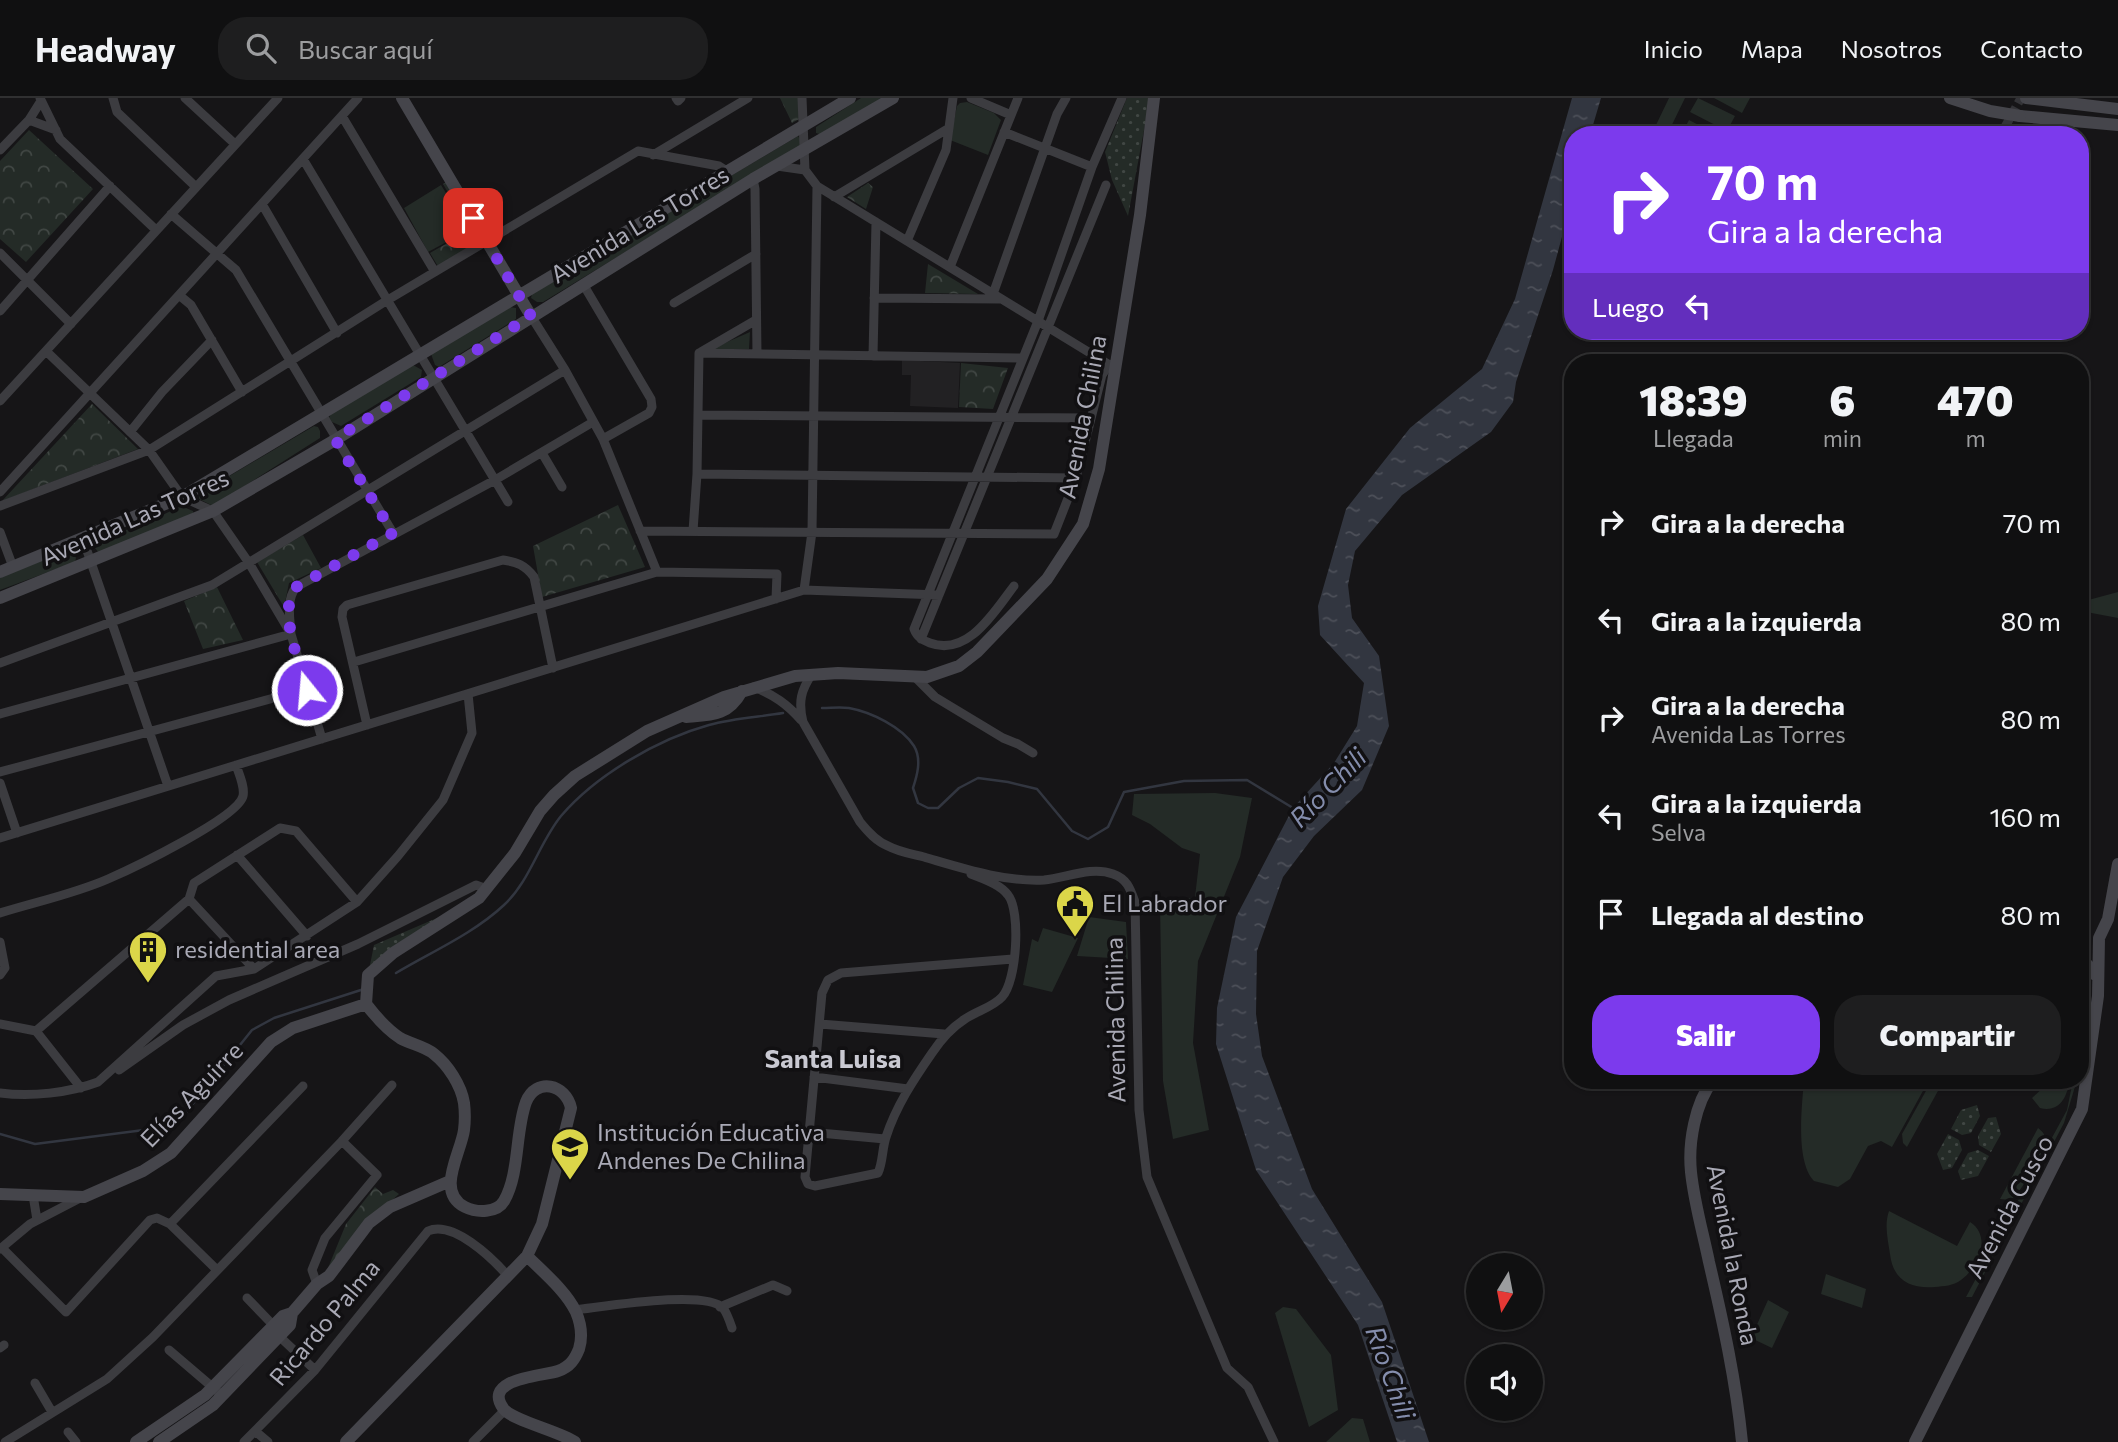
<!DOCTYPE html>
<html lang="es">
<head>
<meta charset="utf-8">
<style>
  body { margin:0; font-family:Commissioner,sans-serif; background:#1e1e1f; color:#f1f3f6; height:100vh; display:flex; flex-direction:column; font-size:26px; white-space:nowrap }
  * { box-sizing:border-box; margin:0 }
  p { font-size:23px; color:#9c9d9f }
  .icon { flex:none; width:38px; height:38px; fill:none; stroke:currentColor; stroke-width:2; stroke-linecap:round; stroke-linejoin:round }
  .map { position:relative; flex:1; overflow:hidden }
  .drawer { position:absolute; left:1564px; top:256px; width:525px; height:735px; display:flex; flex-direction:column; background:#101011; border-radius:28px; box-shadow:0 2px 5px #0004,0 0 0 2px #303031 }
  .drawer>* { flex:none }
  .guide { position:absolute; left:1564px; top:28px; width:525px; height:214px; border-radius:28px; box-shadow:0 2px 5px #0004,0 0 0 2px #303031; background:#7c3aed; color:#fff; overflow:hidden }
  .needle { width:46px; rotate:190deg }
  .buttons { position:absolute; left:1466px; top:1155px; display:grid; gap:14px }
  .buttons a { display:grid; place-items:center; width:77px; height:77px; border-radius:50%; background:#101011; box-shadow:0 2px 5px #0004,0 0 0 2px #303031; font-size:35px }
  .pin { position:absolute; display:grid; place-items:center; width:60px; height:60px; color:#fff; margin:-30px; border-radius:14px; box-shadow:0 4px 10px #0006 }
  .me { position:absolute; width:77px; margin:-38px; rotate:343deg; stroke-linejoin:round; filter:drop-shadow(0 0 5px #0008) }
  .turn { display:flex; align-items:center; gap:24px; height:147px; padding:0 28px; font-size:32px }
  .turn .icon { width:91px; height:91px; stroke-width:2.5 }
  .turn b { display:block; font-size:49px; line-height:60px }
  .then { display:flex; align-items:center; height:66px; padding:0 28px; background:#0003; gap:14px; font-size:26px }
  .eta { display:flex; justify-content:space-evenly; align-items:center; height:119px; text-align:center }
  .eta b { font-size:42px; font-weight:800; line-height:49px }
  .button { display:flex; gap:14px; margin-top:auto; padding:14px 28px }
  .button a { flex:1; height:80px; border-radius:28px; background:#7c3aed; color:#fff; font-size:28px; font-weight:800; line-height:80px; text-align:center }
  .button a+a { background:#1e1e1f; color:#f1f3f6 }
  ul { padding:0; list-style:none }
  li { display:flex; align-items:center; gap:21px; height:98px; padding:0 28px }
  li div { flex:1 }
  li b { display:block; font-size:26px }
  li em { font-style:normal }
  header { display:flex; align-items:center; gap:42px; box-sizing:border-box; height:98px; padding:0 35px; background:#101011; border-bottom:2px solid #303031 }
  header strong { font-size:33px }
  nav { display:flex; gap:38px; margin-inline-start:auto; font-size:24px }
  .search { width:490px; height:63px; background:#1e1e1f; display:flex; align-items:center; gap:18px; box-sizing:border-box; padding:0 24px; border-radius:28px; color:#9c9d9f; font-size:26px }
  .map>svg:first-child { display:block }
  .built { fill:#222123 }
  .grass { fill:#242b27 }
  .park { fill:url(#park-crowns) }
  .garden { fill:url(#garden-dots) }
  .water { fill:url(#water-ripples) }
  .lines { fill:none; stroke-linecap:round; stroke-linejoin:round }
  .stream { stroke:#323640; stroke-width:2.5 }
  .street-tunnel { stroke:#333337; stroke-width:9; stroke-dasharray:9 4.5; stroke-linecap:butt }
  .street { stroke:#3c3c40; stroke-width:9 }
  .secondary { stroke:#45454b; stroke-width:12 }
  .secondary-bridge { stroke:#45454b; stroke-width:12 }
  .route { stroke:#7c3aed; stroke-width:12; stroke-dasharray:0 21.6 }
  .labels { text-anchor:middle; stroke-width:7; stroke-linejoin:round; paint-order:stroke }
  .street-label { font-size:24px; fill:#a9a9b5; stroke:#111012 }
  .poi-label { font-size:24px; fill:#a9a9b5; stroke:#111012; text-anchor:start }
  .water-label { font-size:26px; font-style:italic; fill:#848dac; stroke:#111012 }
  .neighbourhood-label { font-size:26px; font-weight:bold; fill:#c9c9d2; stroke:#111012 }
</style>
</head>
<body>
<header>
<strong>Headway</strong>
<div class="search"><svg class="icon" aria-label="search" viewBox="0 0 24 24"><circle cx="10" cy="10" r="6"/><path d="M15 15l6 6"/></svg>Buscar aquí</div>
<nav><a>Inicio</a><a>Mapa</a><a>Nosotros</a><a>Contacto</a></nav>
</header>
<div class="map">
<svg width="2118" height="1344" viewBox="0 0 2118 1344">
  <defs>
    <pattern id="park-crowns" width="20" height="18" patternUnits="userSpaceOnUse" patternTransform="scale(1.75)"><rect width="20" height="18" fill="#242b27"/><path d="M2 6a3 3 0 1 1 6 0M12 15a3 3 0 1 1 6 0" fill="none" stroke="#414744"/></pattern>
    <pattern id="garden-dots" width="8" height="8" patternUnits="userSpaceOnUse" patternTransform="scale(1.75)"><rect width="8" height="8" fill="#242b27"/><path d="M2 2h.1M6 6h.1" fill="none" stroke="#414744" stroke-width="1.8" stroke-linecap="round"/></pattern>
    <pattern id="water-ripples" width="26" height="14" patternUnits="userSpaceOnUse" patternTransform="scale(1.75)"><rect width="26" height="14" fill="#323640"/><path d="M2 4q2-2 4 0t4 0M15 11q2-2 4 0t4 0" fill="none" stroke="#4d5059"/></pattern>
  </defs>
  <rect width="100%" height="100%" fill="#161517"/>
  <path class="built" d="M902 262 960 265 958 310 910 308 911 277H902Z"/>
  <path class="grass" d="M861 0H886L822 37 816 35V29Z
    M1669 0H1685L1667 37H1647L1656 27Z
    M1698 0 1735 18 1727 33 1690 14Z
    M1714 0H1750L1742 15Z
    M967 4 994 15 1001 22 988 57 950 42 957 8 960 5Z
    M1689 22 1718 37H1681Z
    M798 38 803 46 543 204H537L531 200 532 196Z
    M441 87 469 132 428 154 404 110Z
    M509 209 516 210V221L439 269 435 267 431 256Z
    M750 234 749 251H711Z
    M413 267 422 272 421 279 341 328 332 324 329 320 332 313Z
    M314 328 318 329 320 333V340L213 408 199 401V396Z
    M2090 366 2081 438V373Z
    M181 408 193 413 194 418 99 455 95 450 94 442 142 427Z
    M68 452 73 454 76 460 75 464 0 492V478Z
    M2118 494V520L2081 513V504Z
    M1215 695 1252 700 1240 759 1198 863 1193 945 1209 1032 1173 1041 1163 983 1160 806 1195 799 1200 756 1182 750 1150 726 1132 717 1134 696Z
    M1089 819 1126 824 1128 861 1077 858Z
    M1043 830 1078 840 1052 894 1023 887 1032 841 1038 844Z
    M1804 982H1929L1892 1049 1881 1043 1868 1048 1850 1081 1838 1089 1814 1083C1795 1063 1802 1008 1804 982Z
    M1932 982H1944L1907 1049 1903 1045 1902 1036Z
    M2055 982H2069C2068 999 2059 1015 2040 1010L2032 1000 2046 987 2051 989Z
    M2073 982H2077L2064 1025 2017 1114 2010 1110 2015 1108 2067 1012Z
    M2038 1030C2043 1034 2046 1037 2045 1044 2043 1056 2020 1097 2010 1102L2000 1101Z
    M1889 1113 1957 1148 1970 1124C1992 1138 1979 1169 1961 1182 1953 1188 1944 1188 1935 1189 1910 1191 1893 1182 1890 1156 1888 1142 1884 1127 1889 1113Z
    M2000 1129 2005 1136 1972 1199H1966L2000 1136Z
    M1826 1176 1866 1191 1862 1210 1821 1196Z
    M1768 1202 1789 1214 1772 1250 1751 1240Z
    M1283 1209 1296 1211 1331 1257 1338 1312 1309 1329 1275 1215Z
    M1352 1320 1363 1321 1370 1344H1326Z"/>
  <path class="park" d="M780 0H800L801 20 792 25Z
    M29 32 93 91 26 164 0 141V63Z
    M448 83 484 144 439 170 430 155 470 132 443 86Z
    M868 85 873 89 866 111 847 99Z
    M928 166 978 196 925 195Z
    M961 265 1008 270 993 311 959 309Z
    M92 306 138 351 2 403Z
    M618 407 645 469 542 499 533 448Z
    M303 437 321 470 289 485 284 509 257 464Z
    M217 489 243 542 203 551 184 503Z
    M375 1089 383 1096 393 1092 399 1096 369 1123 328 1170 346 1126Z"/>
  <path class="garden" d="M1127 0H1150L1128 118 1112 82 1105 54Z
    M458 811 372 869 370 867 374 847Z
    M1977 1007 1980 1018 1971 1035 1962 1037 1951 1031 1961 1012Z
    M1996 1019 2001 1036 1991 1054 1979 1047 1978 1038 1988 1020Z
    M1948 1036 1959 1042 1962 1052 1952 1070 1943 1072 1937 1056Z
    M1978 1052 1989 1058 1978 1078 1961 1082 1958 1073 1968 1055Z"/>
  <path class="water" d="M1572 0H1601L1590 37H1573V98L1553 172 1516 284 1513 304 1491 334 1402 397 1355 453 1348 487 1352 520 1379 558 1389 628 1362 692 1314 738 1283 779 1257 853 1256 916 1262 958 1312 1091 1382 1204 1429 1344H1397L1358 1227 1256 1072 1216 946 1217 910 1236 819 1293 710 1334 665 1357 628 1364 585 1320 537 1318 508 1346 411 1410 330 1482 271 1515 201Z"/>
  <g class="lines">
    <path class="stream" d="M822 610C831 610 840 609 849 610 871 614 902 629 914 648 922 661 917 678 913 690L918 705 928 710H938L959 690 978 680 1008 684 1037 691 1072 733 1088 741 1108 729 1124 694 1184 683 1247 682 1293 710
      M396 875C431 854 473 836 504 807 530 783 539 745 561 718 596 677 658 641 709 627 733 620 759 619 783 615
      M0 1036 35 1046 175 1028 252 932 274 920 364 891"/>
    <path class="street-tunnel" d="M2005 29 2021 0"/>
    <path class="street" d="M40 0 60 41 156 132
      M113 0 117 14 196 89
      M185 0 235 46
      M676 0 678 3 681 0
      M802 0 805 72 817 88 1113 269
      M971 0 1011 17
      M342 18 435 174
      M29 22 56 32
      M1004 34 1092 69
      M0 52 29 22 41 3
      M653 57 748 0
      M303 61 508 404
      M777 68 805 72
      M753 81 755 91 757 256
      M834 99 949 30
      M262 106 337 235
      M171 116 236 172 393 435
      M907 143 946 52 953 0
      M0 155 71 226
      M950 169 1018 0
      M583 186 651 301 652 309 649 315 603 341
      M993 196 1057 16 1066 0
      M179 197 191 207 242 294
      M874 200 1000 201
      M674 205 756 156
      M0 213 110 88
      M531 218 565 272 603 341 657 474
      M46 253 149 352 182 399 213 413 249 465 291 536 322 641
      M701 254 756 222
      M699 255 1022 260
      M873 258 876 124
      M0 303 278 0
      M698 317 1090 320
      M130 334 162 294 212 242
      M542 355 562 389
      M697 376 1076 380
      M0 394 358 0
      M0 408 149 352 386 203 638 53 719 68 727 73
      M640 433 1054 436 1076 380 1102 277 1109 266
      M693 433 697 376 699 255
      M0 434 13 469
      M83 441 168 688
      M1014 488C994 514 968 559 930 545 922 542 917 539 914 531L1038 223 1092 69 1122 0
      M804 492 812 434 817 88
      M921 541 1106 87
      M354 564 657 474 777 476 776 501
      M0 565 212 487 565 272
      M812 576C801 592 798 604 803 624L860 724C868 734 876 743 888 748 899 754 912 756 924 759 962 770 1004 784 1044 782 1066 780 1091 768 1113 776 1127 781 1130 790 1135 804L1139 1012 1147 1079 1227 1270 1248 1289 1274 1344
      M914 578 935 599 1003 640 1018 646 1033 655
      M754 589C774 597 787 606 801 622
      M0 616 291 536C290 520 286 502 296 489L495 382 593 324
      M367 627 342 519 343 511 347 507 503 462C517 464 525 467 534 479L553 570
      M0 674 307 591
      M0 685 17 735
      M0 740 804 492 939 497
      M237 757 307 838
      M971 776C983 781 1000 786 1008 797 1021 813 1017 883 1002 899 993 909 977 913 965 921 951 930 942 940 932 955 914 981 896 1008 886 1039 882 1051 883 1064 878 1075L815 1088 808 1086 805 1079 822 895 828 882 841 875 1013 861
      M189 801 194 785 280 730 296 733 357 804
      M0 815C35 804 74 796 108 781 131 771 238 720 243 698 245 689 239 676 236 667
      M0 844 5 870 0 877
      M0 926 36 933 189 801 254 871
      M820 926 944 936
      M36 933 81 990
      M119 972 183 927 229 902 358 846 476 787 487 791
      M814 979 908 991
      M0 995C31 999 69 995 98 984L216 878 254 871 357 804 398 758 443 702 472 635 468 596
      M809 1034 885 1041
      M33 1097 37 1122
      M170 1126 303 988
      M2 1150 66 1214 150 1122 157 1120 170 1126 216 1171
      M0 1151 30 1126 82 1099
      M317 1186 312 1172 325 1140 377 1077 342 1043
      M247 1200 274 1228 280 1239 315 1272
      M720 1209 773 1187 787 1193
      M575 1212C603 1209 705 1191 723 1210 727 1215 730 1224 732 1230
      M0 1250 4 1247
      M169 1252 217 1293
      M35 1285 52 1314
      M255 1333 268 1344
      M68 1334 76 1344
      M5 1344 107 1281 153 1239 342 1043 392 987
      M244 1344 315 1272 428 1133C453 1122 492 1160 507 1177
      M473 1344 504 1313"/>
    <path class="secondary" d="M402 0 531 218
      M2026 0 2118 11
      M2020 18 2118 27
      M0 474 182 399 850 0
      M0 500 213 413 335 342 753 81 893 0
      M686 619C712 617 728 618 742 593
      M2081 859 2098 880
      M1713 982C1695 1005 1688 1045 1691 1074 1694 1104 1703 1135 1709 1164 1723 1224 1736 1283 1742 1344
      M0 1096 84 1099 143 1073 171 1055 271 944 293 930 366 906
      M527 1158C543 1174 566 1193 576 1214 581 1226 583 1238 579 1251 575 1261 570 1269 558 1273 544 1278 482 1280 503 1310 510 1322 559 1333 575 1344
      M136 1344 205 1297 283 1218 292 1215 317 1186 329 1178 369 1125 390 1109 450 1083
      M159 1344 213 1307 290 1227 292 1215
      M346 1344 527 1158 542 1126 571 1010C566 986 536 979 526 1004 515 1034 520 1075 504 1103 497 1115 477 1115 465 1109 435 1094 461 1055 464 1032 465 1024 465 1013 464 1005 461 987 448 967 434 956 424 948 410 946 400 940 386 931 376 919 366 906L368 877 393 855 479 800 515 755 540 713 554 697 575 678 647 633 724 599 795 578 838 575 927 579 959 568 977 554 1047 481 1083 426 1099 371 1140 117 1154 0
      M1915 1344 2082 1011 2098 898 2099 840 2108 821 2118 766"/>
    <path class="secondary-bridge" d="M1950 0 1990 13 2020 18"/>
  </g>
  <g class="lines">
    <path class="route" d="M307 592C300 566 277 512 296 489L393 435 335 341 531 218 473 120"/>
  </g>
  <defs>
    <g id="civic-pin" transform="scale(2.0125)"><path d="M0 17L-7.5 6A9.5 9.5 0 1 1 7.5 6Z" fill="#dbd649" stroke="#111012"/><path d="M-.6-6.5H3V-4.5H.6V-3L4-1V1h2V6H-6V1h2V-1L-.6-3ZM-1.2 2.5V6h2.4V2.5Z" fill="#111"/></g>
    <g id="building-pin" transform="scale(2.0125)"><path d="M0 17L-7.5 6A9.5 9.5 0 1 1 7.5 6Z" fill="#dbd649" stroke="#111012"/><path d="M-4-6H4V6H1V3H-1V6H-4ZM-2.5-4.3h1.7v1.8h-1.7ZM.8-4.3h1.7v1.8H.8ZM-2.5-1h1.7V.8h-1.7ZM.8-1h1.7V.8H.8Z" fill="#111"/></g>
    <g id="school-pin" transform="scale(2.0125)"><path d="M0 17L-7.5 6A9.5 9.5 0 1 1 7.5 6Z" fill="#dbd649" stroke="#111012"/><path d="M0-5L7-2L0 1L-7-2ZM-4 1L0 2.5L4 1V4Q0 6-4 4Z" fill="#111"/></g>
  </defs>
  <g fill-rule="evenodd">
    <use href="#civic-pin" x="1075" y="806"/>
    <use href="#building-pin" x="148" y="852"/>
    <use href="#school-pin" x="570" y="1049"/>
  </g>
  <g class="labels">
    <g class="street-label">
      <text transform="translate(640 127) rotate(-31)" y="8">Avenida Las Torres</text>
      <text transform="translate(1083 319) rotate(-79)" y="8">Avenida Chilina</text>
      <text transform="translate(135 420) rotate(-24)" y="8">Avenida Las Torres</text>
      <text transform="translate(1116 922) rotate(-91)" y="8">Avenida Chilina</text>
      <text transform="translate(192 997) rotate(-46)" y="8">Elías Aguirre</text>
      <text transform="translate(2010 1109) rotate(-62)" y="8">Avenida Cusco</text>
      <text transform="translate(1732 1157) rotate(79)" y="8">Avenida la Ronda</text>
      <text transform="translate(325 1225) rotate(-50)" y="8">Ricardo Palma</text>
    </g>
    <g class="poi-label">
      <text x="1102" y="814">El Labrador</text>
      <text x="175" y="860">residential area</text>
      <text x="597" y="1043">Institución Educativa<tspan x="597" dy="28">Andenes De Chilina</tspan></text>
    </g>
    <g class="water-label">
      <text transform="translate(1328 690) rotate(-46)" y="9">Río Chili</text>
      <text transform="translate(1390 1275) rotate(70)" y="9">Río Chili</text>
    </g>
    <g class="neighbourhood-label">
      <text x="833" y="970">Santa Luisa</text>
    </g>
  </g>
</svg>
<div class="buttons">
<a><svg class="needle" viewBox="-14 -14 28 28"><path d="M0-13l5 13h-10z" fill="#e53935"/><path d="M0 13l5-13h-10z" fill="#9c9d9f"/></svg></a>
<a><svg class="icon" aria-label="sound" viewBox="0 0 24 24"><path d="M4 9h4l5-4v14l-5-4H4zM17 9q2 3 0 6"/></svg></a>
</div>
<div class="pin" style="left:473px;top:120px;background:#d93025"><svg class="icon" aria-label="arrive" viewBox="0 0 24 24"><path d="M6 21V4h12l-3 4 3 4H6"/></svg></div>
<svg class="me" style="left:307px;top:592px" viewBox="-20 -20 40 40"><circle r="17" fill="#7c3aed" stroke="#fff" stroke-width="3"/><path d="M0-11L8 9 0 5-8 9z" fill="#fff"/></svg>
<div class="guide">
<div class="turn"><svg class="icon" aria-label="right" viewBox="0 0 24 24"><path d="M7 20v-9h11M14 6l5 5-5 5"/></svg><div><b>70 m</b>Gira a la derecha</div></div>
<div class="then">Luego<svg class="icon" aria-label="left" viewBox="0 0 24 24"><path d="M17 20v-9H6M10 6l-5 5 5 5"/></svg></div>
</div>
<section class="drawer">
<div class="eta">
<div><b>18:39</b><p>Llegada</p></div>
<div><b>6</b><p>min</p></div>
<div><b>470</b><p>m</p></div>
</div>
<ul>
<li><svg class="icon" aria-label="right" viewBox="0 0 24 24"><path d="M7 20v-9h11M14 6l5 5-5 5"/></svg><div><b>Gira a la derecha</b></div><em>70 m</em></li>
<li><svg class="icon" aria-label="left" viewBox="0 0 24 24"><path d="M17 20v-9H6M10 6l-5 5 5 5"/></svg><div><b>Gira a la izquierda</b></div><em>80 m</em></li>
<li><svg class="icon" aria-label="right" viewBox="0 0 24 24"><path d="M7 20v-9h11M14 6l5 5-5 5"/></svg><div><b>Gira a la derecha</b><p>Avenida Las Torres</p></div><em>80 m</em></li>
<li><svg class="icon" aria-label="left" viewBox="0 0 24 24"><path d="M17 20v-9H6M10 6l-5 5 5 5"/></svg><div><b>Gira a la izquierda</b><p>Selva</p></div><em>160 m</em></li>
<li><svg class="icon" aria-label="arrive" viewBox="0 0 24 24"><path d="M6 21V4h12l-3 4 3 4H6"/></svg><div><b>Llegada al destino</b></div><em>80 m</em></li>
</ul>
<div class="button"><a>Salir</a><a>Compartir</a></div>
</section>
</div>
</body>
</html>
